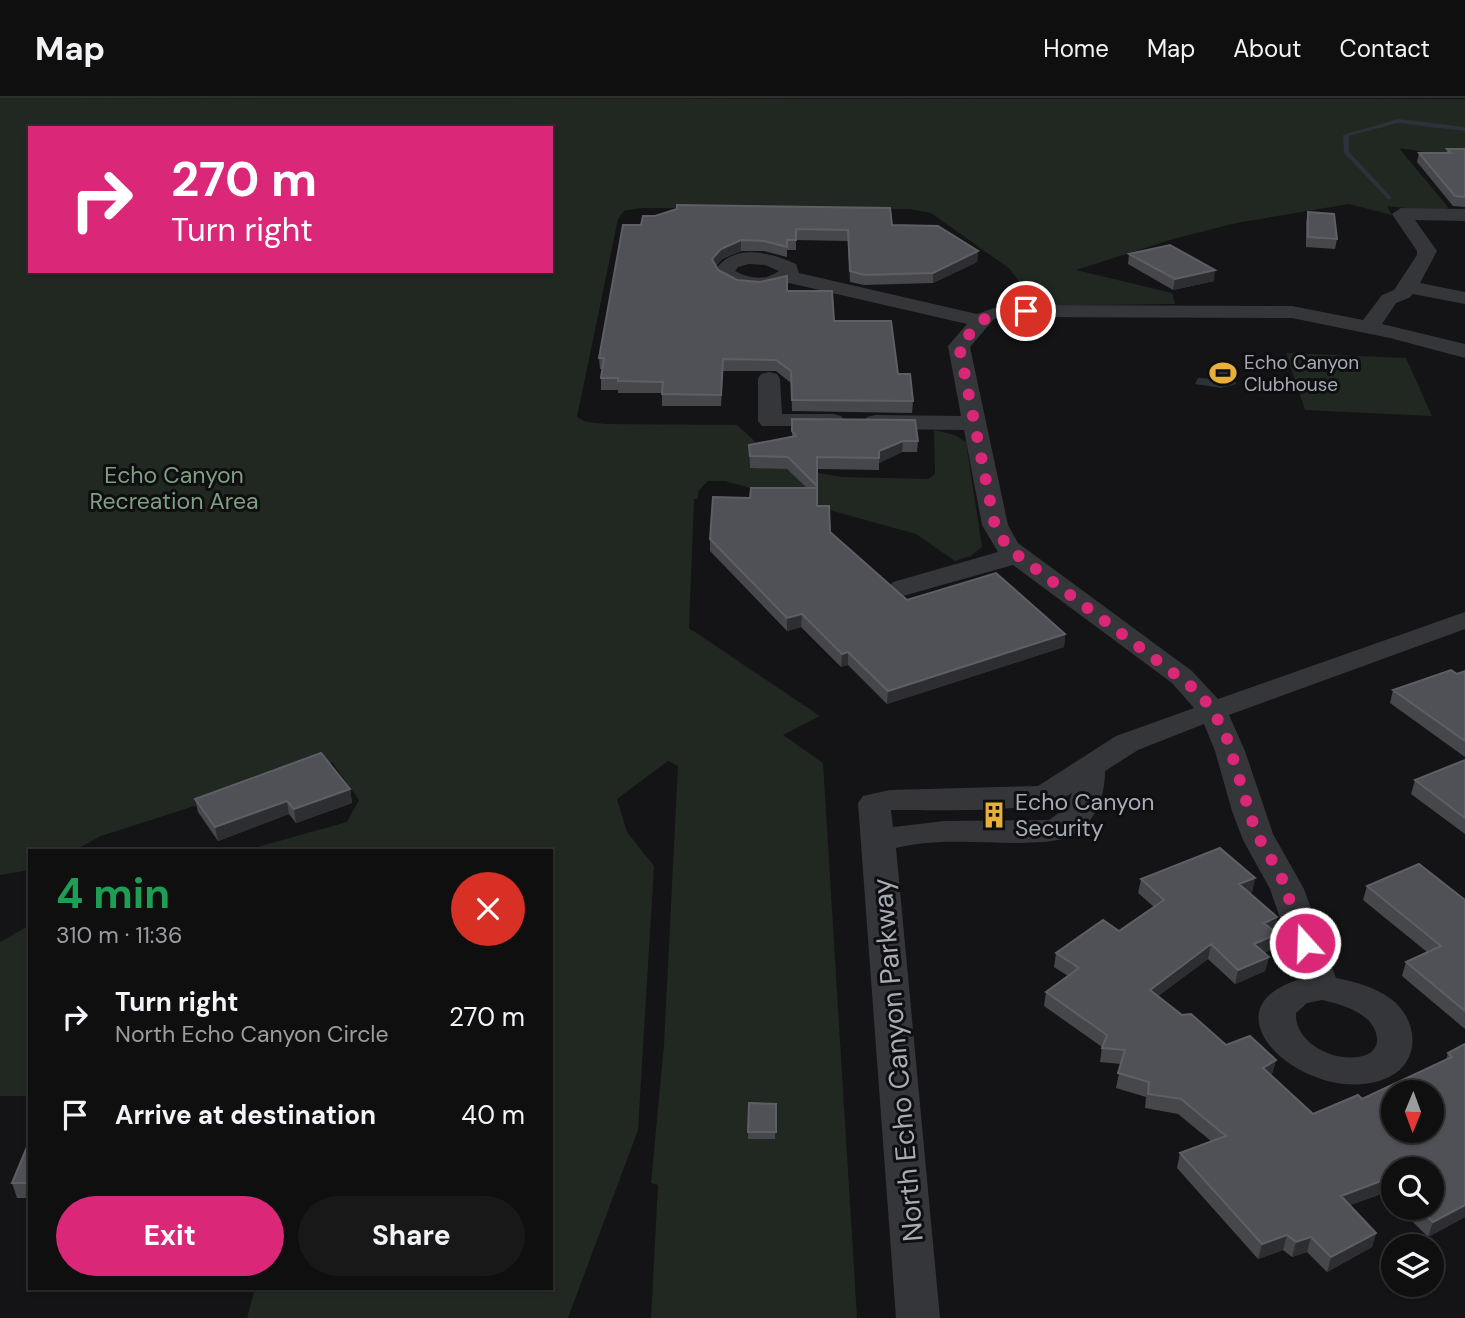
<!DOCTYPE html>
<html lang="en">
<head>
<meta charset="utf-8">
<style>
  body { margin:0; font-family:"DM Sans",sans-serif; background:#181819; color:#f1f3f6; height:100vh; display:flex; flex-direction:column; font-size:26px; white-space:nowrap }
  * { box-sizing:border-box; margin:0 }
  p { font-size:23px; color:#9b9c9f }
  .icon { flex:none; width:38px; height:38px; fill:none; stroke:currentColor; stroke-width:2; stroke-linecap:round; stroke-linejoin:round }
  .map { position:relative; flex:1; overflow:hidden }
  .panel { position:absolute; left:28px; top:751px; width:525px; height:441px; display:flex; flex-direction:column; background:#0f0f10; border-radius:0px; box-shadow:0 2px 5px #0004,0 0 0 2px #2f2f30 }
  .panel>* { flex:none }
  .banner { position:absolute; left:28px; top:28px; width:525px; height:147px; border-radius:0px; box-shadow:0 2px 5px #0004,0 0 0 2px #2f2f30; background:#db2777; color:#fff; overflow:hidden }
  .needle { width:46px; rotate:181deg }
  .controls { position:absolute; left:1381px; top:982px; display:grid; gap:14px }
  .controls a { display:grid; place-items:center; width:63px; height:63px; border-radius:50%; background:#0f0f10; box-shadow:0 2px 5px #0004,0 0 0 2px #2f2f30; font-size:35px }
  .pin { position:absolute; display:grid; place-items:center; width:60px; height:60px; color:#fff; margin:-30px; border:4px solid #fff; border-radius:50%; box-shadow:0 2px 7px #0007 }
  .me { position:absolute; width:77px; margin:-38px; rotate:340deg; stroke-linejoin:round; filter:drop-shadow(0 0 5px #0008) }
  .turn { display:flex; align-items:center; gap:24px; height:147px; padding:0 28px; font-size:32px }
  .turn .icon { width:91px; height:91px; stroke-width:2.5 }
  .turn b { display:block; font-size:49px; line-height:60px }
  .round { display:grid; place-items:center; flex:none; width:74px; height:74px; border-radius:37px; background:#181819 }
  .overview { display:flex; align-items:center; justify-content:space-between; height:119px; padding:0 28px }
  h1 { font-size:42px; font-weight:700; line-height:52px; color:#1e9e55 }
  .button { display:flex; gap:14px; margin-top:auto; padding:14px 28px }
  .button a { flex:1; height:80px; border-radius:42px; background:#db2777; color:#fff; font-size:28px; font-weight:700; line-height:80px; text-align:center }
  .button a+a { background:#181819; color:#f1f3f6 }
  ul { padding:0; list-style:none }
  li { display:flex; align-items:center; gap:21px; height:98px; padding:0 28px }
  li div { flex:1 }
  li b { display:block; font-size:26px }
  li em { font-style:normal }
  header { display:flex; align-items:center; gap:42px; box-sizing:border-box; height:98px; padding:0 35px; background:#0f0f10; border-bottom:2px solid #2f2f30 }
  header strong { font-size:33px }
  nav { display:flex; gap:38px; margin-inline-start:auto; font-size:24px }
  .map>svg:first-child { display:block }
  .green { fill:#202821; fill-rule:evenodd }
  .water { fill:#2b3239 }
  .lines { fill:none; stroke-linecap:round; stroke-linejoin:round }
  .stream { fill:#2b3239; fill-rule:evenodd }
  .minor { fill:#35363a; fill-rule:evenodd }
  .wall { fill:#45474b }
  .shaded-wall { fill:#2d2e31 }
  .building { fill:#505156; stroke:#5d5f65; stroke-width:2; fill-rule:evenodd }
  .route { stroke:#db2777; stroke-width:12; stroke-dasharray:0 21.6 }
  .labels { text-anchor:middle; stroke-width:6; stroke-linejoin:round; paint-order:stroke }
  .far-poi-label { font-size:19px; fill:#a6abb5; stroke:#0f0f11; text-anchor:start }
  .park-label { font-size:23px; fill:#7e9f81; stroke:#0f0f11 }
  .poi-label { font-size:23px; fill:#a6abb5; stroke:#0f0f11; text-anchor:start }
  .near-street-label { font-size:28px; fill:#a6abb5; stroke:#0f0f11 }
</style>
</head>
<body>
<header>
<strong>Map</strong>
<nav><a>Home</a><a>Map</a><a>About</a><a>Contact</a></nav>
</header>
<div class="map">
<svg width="1465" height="1220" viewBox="0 0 1465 1220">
  <rect width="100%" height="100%" fill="#141416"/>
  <path class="green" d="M0 0 1465 1V56L1431 55 1399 50 1448 109 1445 114 1387 108 1392 117 1349 106 1236 125 1173 141 1076 172 1172 195 1175 206 1036 208 1010 171 931 115 909 111 640 110 624 113 618 121 577 319 586 324 606 326 737 327 783 369 842 379 928 381 935 376 934 332 955 337 966 344 982 449 971 458 955 463 916 436 725 383H708L699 392 697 401H694L689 530 820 618 783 637 823 665 857 1220H651L658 1087 651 1085 664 947 678 668 668 663 617 701 627 734 654 768 638 1032 568 1220H247L255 1190H551V752H247L347 724 359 702 332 664 101 738 75 752H30V772L0 777ZM30 30H551V173H30Z
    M1286 255 1406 260 1432 318 1305 312Z
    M30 827V998H0V844Z"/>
  <path class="water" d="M1214 269 1231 270 1236 286 1221 290 1195 286 1198 280 1214 281Z"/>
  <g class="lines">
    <path class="stream" d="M1398 21 1465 29V33L1398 25 1349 38V54L1391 99 1392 100 1389 102 1344 55 1343 37Z"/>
    <path class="minor" d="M1401 110 1465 111V123L1415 122 1437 153 1420 185 1465 194V206L1413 196 1409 200 1396 205 1382 226 1465 246V260L1390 240 1292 220 1003 219 994 221 970 249 1008 427 1018 445 1192 573 1218 601 1465 514V531L1229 617 1245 653 1273 736 1304 791 1336 880C1356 884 1375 889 1391 901 1418 921 1422 963 1389 979 1314 1015 1194 912 1301 881L1270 791 1243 742 1232 713 1215 653 1204 626 1138 652 1105 673C1105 699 1095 728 1068 739 1053 745 1035 744 1020 745 979 745 936 740 896 750L940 1220H896L858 705 863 698 890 692 1038 688 1116 638 1194 610 1172 585 1013 467 903 498 893 496 889 490 893 484 998 454 982 427 964 332 875 331 867 329 863 324 867 319 875 317 961 318 948 248 967 226 789 185C769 195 724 197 715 172 734 145 770 154 796 166L799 175 977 216 1003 207 1292 208 1363 222 1382 197 1394 192 1417 157V153L1392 116ZM749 166 765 167 779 173C765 183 750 181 735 173L738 169ZM1072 695 1067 709 1049 722 945 723 893 729 891 712C936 711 1036 718 1072 695ZM1322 902C1343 907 1374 915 1377 940 1378 948 1373 954 1366 957 1338 967 1294 946 1296 915L1307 905Z
      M769 274 777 276 780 281 782 316H833L841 318 845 323 841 328H762L758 323V281L761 276Z"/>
  </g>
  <path class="wall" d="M1447 51H1465V109L1453 108 1417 64 1419 55H1446Z
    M1308 114 1337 141 1335 151 1306 149V124Z
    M623 127H892L978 153 977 164 933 185 864 187 850 184 848 143 796 142V152H787V159L764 153H741L722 161 716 168 718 172 737 182 787 193 834 223 898 276 913 303 912 315 792 313 791 285 776 273H723L721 308H662V295H618V292H601V280L602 271H600L599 260Z
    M1129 156 1214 183 1173 192 1128 166Z
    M792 321 918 343 917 354H902L879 365V372L817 371V408L830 434 907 502 1065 536 1064 549 887 606 848 567 841 569 801 529 787 533 710 453V441L750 400 807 390 787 371 750 370 749 347 792 339Z
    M1465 573V659L1390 605 1393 592Z
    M1465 662V736L1411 696 1415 682Z
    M350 691 352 705 296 725 289 716 218 743 198 714 195 701Z
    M1255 780 1252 794 1250 795 1277 819 1274 833 1273 851 1264 855 1269 859 1265 873 1235 886 1208 861 1158 898 1182 917 1226 947 1276 962 1272 976 1270 977 1313 1016 1362 1001 1446 962 1448 955 1465 946V1119L1428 1139 1399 1110H1432L1393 1071V1104L1384 1095 1350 1107 1376 1135 1372 1149 1327 1174 1307 1154 1292 1159 1283 1152 1258 1161 1177 1070 1180 1055 1211 1043 1178 1016 1145 1010 1146 999 1116 990 1121 966 1100 964 1102 949 1044 908 1046 894 1068 878 1054 869 1056 855 1119 833 1154 809 1138 795 1141 781Z
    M1367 788 1465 802V931L1402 878 1406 864 1427 854 1363 802Z
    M749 1005 776 1006 775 1041H748Z
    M30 1042V1100H17L12 1085Z"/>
  <path class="shaded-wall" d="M741 142V153L722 161 712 172V161L721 151Z
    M978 153 977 164 933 185V175Z
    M1215 172 1214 183 1173 192 1175 181Z
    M903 343 902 354 879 365V353Z
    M802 516 801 529 787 533V520Z
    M1065 536 1064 549 887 606 888 593Z
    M848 554V567L841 569 842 556Z
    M350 691 352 705 296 725 294 711Z
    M287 703 289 716 218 743 215 729Z
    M1255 780 1252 794 1236 800 1239 786Z
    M1277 819 1274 833 1264 825Z
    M1277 836 1273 851 1251 860 1254 846Z
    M1211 846 1208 861 1147 906 1150 892Z
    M1269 859 1265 873 1235 886 1238 872Z
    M1276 962 1272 976 1259 985 1263 970Z
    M1389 1080 1384 1095 1337 1112 1341 1098Z
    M1465 1104V1119L1428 1139 1433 1124Z
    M1376 1135 1372 1149 1327 1174 1331 1159Z
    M1287 1137 1283 1152 1258 1161 1262 1146Z
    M1311 1139 1307 1154 1292 1159 1296 1144Z"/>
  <path class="building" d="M1447 51H1465V99L1455 98 1419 55H1451Z
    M677 107 890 110 892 127 938 128 978 153 933 175 864 177 850 173 848 132 796 131V142H787V149L764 143 741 142 721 151 712 161 718 172 737 182 760 184 787 178V193H832L834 223H891L898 276H910L913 303 792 302 791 273 776 262 723 261 721 297 662 296 663 284 618 283V280H601L604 260H599L623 127H641L643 118H655L677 111Z
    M1308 114 1334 116 1337 141 1308 139Z
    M1170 147 1215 172 1175 181 1129 156Z
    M792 321 915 322 918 343H903L879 353V360L817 359V388L788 359 750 358 749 347 796 338 792 333Z
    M751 390H817V408H829L830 434 907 502 996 475 1065 536 888 593 848 554 842 556 802 516 787 520 710 441 713 399 750 400Z
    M1451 572 1457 576 1465 573V643L1393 592Z
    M321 655 350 691 294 711 287 703 215 729 195 701Z
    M1465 662V720L1415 682Z
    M1220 750 1255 780 1239 786 1277 819 1264 825 1277 836 1254 846 1269 859 1238 872 1211 846 1150 892 1182 917 1191 916 1226 947 1250 938 1276 962 1263 970 1313 1016 1358 997 1362 1001 1452 959 1448 955 1465 946V1107L1433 1124 1418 1110H1432V1071H1393V1084L1389 1080 1341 1098 1376 1135 1331 1159 1311 1139 1296 1144 1287 1137 1262 1146 1180 1055 1226 1038 1181 1001 1148 996 1149 984 1118 975 1125 952 1102 950 1107 937 1046 894 1079 870 1056 855 1103 822 1119 833 1164 802 1141 781ZM1393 994H1432V1032H1393Z
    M1419 766 1465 802V913L1406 864 1441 848 1367 788Z
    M749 1005 776 1006V1034H748Z
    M30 1042V1085H12Z"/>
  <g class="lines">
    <path class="route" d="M1026 213C985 213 985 219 959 248L995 428 1008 450 1200 595 1224 631 1256 735 1281 778 1305 845"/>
  </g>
  <defs>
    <g id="stadium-bare" transform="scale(2.1)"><path d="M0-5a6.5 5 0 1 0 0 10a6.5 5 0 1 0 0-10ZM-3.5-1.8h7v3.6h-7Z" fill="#e7b03a" stroke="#0f0f11" stroke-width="2.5" paint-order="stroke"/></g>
    <g id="building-bare" transform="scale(2.1)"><path d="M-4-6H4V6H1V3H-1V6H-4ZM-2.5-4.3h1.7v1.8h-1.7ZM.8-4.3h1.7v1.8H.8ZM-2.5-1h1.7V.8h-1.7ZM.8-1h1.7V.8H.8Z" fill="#e7b03a" stroke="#0f0f11" stroke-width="2.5" paint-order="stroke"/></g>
  </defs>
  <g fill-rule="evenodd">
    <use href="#stadium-bare" x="1223" y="275"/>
    <use href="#building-bare" x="994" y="717"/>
  </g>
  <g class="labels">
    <g class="far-poi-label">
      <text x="1244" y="271">Echo Canyon<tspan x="1244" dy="22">Clubhouse</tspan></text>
    </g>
    <g class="park-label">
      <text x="174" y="385">Echo Canyon<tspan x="174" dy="26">Recreation Area</tspan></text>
    </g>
    <g class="poi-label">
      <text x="1015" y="712">Echo Canyon<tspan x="1015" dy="26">Security</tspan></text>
    </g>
    <g class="near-street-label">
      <text transform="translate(897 962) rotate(-95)" y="10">North Echo Canyon Parkway</text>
    </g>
  </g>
</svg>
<div class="controls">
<a><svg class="needle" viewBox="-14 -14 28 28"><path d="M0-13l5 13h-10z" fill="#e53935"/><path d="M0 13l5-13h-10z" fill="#9b9c9f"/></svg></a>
<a><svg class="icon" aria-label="search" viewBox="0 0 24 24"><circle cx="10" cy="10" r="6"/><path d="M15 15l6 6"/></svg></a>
<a><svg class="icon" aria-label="layers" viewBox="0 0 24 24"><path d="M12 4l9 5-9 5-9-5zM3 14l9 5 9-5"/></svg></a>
</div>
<div class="pin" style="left:1026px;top:213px;background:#d93025"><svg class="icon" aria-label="arrive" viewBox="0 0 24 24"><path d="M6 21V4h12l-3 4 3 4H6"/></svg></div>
<svg class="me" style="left:1305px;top:845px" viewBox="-20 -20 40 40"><circle r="17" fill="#db2777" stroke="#fff" stroke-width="3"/><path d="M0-11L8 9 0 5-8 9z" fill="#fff"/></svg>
<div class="banner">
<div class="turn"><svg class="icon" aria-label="right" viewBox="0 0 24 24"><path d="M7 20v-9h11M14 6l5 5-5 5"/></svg><div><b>270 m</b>Turn right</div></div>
</div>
<section class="panel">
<div class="overview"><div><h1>4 min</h1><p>310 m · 11:36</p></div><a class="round" style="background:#d93025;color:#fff"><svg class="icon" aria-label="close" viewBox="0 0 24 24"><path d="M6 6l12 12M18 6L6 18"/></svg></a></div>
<ul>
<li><svg class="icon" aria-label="right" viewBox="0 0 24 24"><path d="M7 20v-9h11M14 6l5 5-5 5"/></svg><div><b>Turn right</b><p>North Echo Canyon Circle</p></div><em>270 m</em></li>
<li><svg class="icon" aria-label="arrive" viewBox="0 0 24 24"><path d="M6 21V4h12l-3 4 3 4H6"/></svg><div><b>Arrive at destination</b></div><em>40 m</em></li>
</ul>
<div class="button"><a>Exit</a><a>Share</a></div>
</section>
</div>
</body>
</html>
